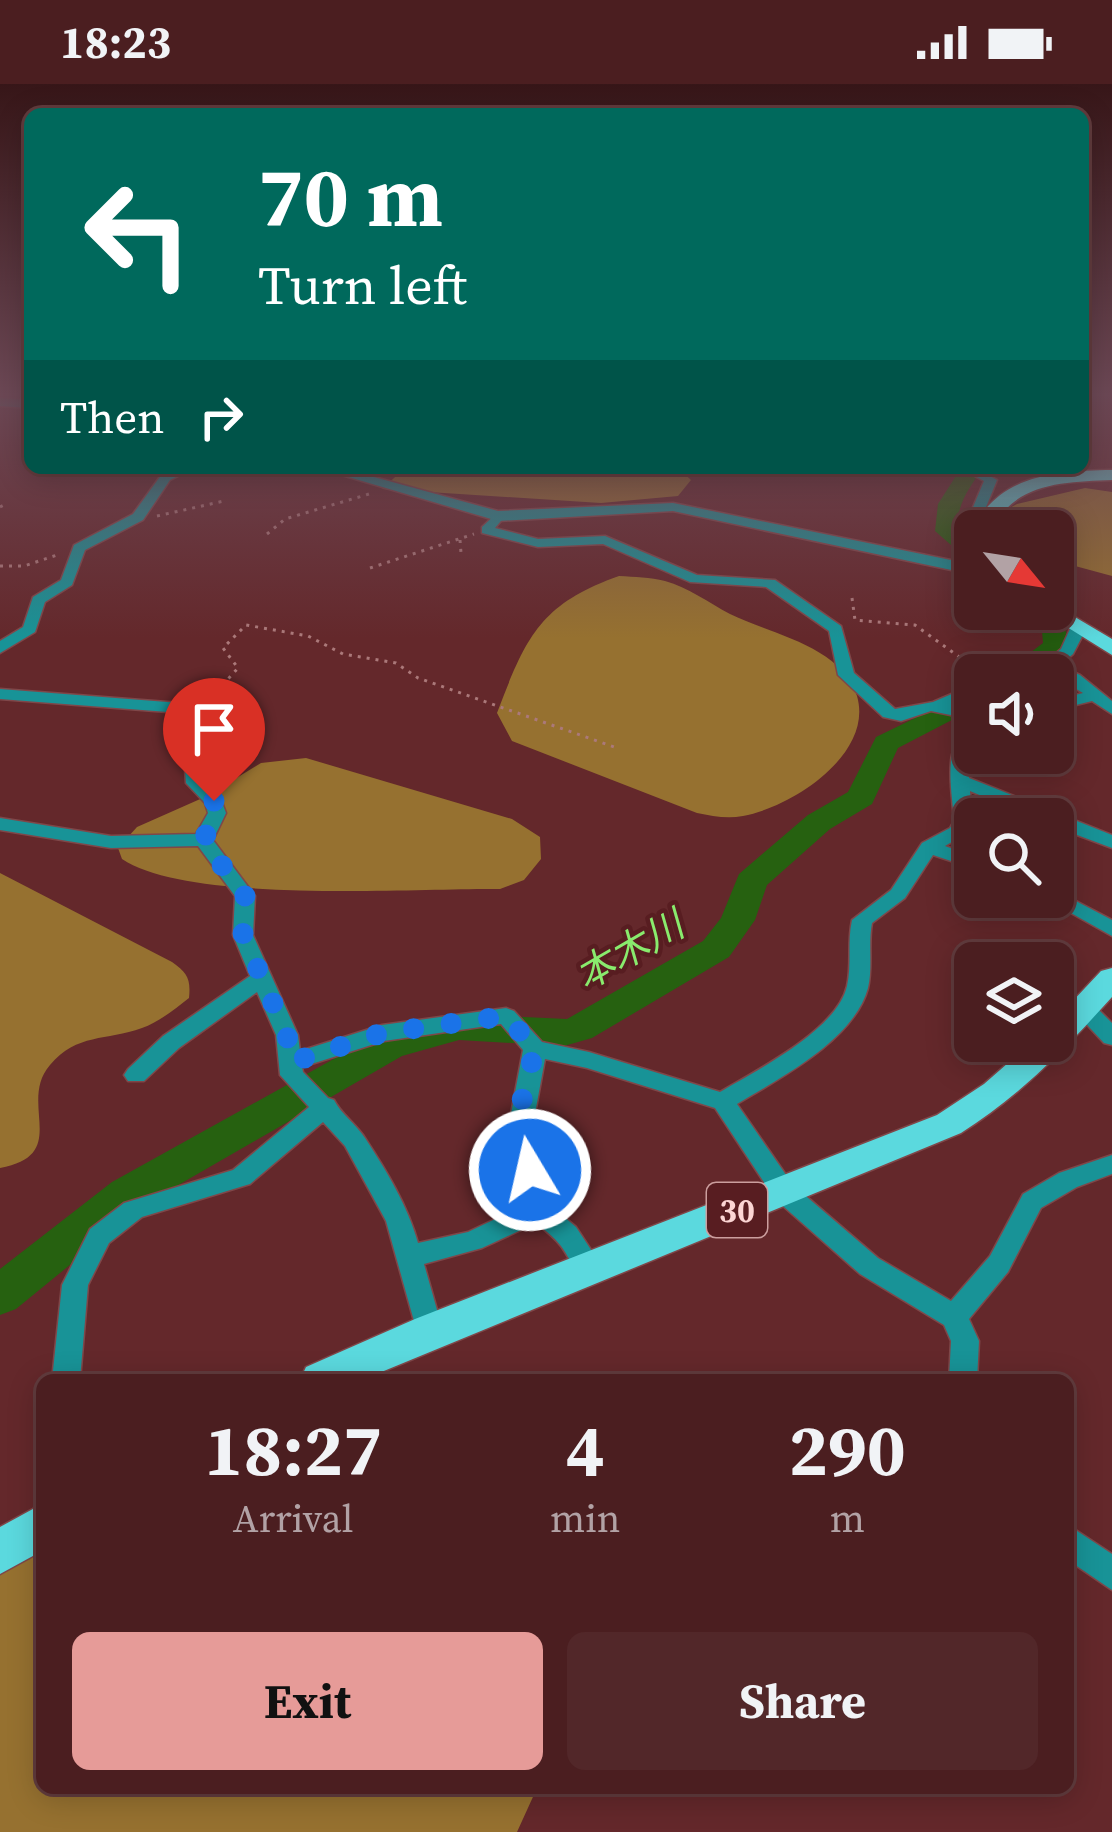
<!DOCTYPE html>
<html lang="en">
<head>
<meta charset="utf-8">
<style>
  body { margin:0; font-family:"Source Serif 4","Noto Sans JP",serif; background:#522729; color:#f1f3f6; height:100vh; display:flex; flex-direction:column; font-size:45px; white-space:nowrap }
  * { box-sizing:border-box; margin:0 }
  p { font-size:39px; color:#b2a2a5 }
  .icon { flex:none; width:66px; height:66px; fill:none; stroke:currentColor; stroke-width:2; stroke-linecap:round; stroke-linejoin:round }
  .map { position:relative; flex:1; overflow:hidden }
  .sheet { position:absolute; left:36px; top:1290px; width:1038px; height:420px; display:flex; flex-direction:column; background:#4b1e20; border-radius:18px; box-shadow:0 6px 30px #0003,0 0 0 3px #623c3e }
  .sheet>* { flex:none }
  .hud { position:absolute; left:24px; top:24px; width:1065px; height:366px; border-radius:18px; box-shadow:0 6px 30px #0003,0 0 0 3px #623c3e; background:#00695c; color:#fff; overflow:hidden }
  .needle { width:78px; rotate:120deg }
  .tools { position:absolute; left:954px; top:426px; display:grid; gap:24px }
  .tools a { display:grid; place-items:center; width:120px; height:120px; border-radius:18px; background:#4b1e20; box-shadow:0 6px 30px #0003,0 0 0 3px #623c3e; font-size:60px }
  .pin { position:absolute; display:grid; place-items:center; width:102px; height:102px; color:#fff; margin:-123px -51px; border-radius:50% 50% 50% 0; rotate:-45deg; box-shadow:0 0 12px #0007 }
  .pin .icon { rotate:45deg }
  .me { position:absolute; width:132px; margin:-66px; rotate:351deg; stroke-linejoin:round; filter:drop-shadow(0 0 9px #0008) }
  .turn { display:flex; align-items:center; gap:42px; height:252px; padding:0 36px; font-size:54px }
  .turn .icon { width:156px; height:156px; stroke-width:2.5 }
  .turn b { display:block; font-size:84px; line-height:102px }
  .then { display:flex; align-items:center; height:114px; padding:0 36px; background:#0003; gap:24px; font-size:45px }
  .eta { display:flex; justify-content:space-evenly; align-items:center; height:204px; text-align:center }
  .eta b { font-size:72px; font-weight:700; line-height:84px }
  .primary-button { display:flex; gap:24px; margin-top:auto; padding:24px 36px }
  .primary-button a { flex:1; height:138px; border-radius:18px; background:#e69b98; color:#111; font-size:48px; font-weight:700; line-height:138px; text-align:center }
  .primary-button a+a { background:#522729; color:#f1f3f6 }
  .status { display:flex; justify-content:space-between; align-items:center; height:84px; padding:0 60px; background:#4b1e20; direction:ltr }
  .status svg { height:33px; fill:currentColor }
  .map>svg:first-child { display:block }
  .forest { fill:#967130 }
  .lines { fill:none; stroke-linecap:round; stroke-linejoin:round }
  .river { fill:#266110; fill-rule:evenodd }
  .minor-casing { stroke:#7f4749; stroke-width:3 }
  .tertiary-casing { stroke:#7f4749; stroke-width:3 }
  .primary-casing { stroke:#7f4749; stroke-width:3 }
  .path { stroke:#ab797a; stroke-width:3; stroke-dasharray:3 6; stroke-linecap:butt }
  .minor { fill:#189397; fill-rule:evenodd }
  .tertiary { fill:#189397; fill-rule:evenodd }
  .primary { fill:#5bd9de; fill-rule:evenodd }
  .route { stroke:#1a73e8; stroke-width:21; stroke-dasharray:0 37.8 }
  .labels { text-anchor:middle; stroke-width:9; stroke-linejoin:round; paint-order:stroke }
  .shield { fill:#581d21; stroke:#cb9e9e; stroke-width:3 }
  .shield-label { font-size:33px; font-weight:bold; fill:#fcd5d4 }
  .water-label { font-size:39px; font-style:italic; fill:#89eb6d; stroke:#581d21 }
</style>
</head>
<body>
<div class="status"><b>18:23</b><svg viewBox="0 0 49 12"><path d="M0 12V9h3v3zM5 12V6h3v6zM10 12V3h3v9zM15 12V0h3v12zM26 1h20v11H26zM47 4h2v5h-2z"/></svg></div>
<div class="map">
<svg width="1112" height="1748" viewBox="0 0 1112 1748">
  <rect width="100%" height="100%" fill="#64282b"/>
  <path class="forest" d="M405 384H678L691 396 678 412 601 419 382 405Z
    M1085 404 1112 408V492L1053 476V447H989V435L1017 420Z
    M619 492C635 493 650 493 665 497 688 503 709 519 730 530 770 550 842 562 857 612 874 670 792 723 743 732 727 735 712 732 697 729L512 657 497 629C526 553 540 520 619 492Z
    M306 674 512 735 540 753 541 775 524 796 500 805C411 804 189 820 122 775L118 764 137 743 207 712 261 679Z
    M0 789 172 878C187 889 191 894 189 914 175 925 159 938 142 944 106 957 77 949 50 981 17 1019 72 1071 0 1084Z
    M42 1461V1704H537L517 1748H0V1487Z"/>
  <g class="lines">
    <path class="river" d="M961 384H983C969 404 957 420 957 445L975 462V482L935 447 938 420Z
      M998 525H1033L1063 538 1070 562 1033 591H1001L1043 559 1042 547Z
      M975 605V624L898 664 872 720 830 745 767 801 755 836 729 873 592 954 564 962 459 956 402 972 142 1122 16 1225 0 1231V1185L112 1098 375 952 459 930 567 935 703 857 721 834 739 790 808 731 848 708 876 653Z"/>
    <g class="minor-casing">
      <path id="minor" d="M177 384H194L170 396 143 436 85 466 72 501 45 518 35 548 0 569V557L23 543 33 513 61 496 74 461 133 430 162 390Z
        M960 384H976L997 396 980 438 987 440V446L966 440 984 397Z
        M498 428 505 432 495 444 538 455 605 452 697 491 775 496 841 542 854 589 895 625 933 618 975 600V611L952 622 975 626V636L931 627 901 637 883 633 838 591 829 547 766 503 690 498 603 460 538 463 482 449V443Z
        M1078 540 1086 545 1073 570 1059 582 1080 591 1112 617V630L1092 617 1076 621 1053 634V621L1064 614 1083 609 1053 591 1033 589 1061 565 1070 545Z
        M973 579 996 591H975L967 587V581Z
        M0 605 180 619 201 657 204 698 220 713 226 729 213 756 255 812 253 851 298 951 300 967 382 941 506 924 514 927 542 958 589 968 720 1008C757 986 837 946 847 902 852 880 847 858 852 836L891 806 922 759 950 744 954 737C952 704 940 656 975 639 975 658 967 674 969 694L1112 751V764L1053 742V735H1036L970 707C972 739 975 746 945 762L975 773V785L933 771 905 814 872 839C868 860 873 883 868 904 854 956 780 994 737 1020L793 1101 878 1174 951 1217 990 1172 1023 1110 1059 1089 1112 1071V1090L1077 1103 1041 1124 1008 1188 969 1235 979 1257 977 1296H949L951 1257 944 1241 860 1190 775 1115 715 1024 587 984 545 975 532 1046 550 1121 576 1143 603 1184 599 1192C576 1198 573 1178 561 1162 554 1153 545 1146 536 1139L482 1164 424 1180 443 1247 439 1255 429 1259 419 1255 386 1137 345 1062 323 1038 250 1100 142 1133 109 1159 88 1201 80 1296H52L62 1201 90 1145 124 1119 233 1086 309 1023 280 991 276 951 257 908 179 964 144 997H128L124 991 128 985 163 952 250 892 233 851 235 812 198 762 111 764 0 746V734L111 752 196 750 208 729 205 719 186 699 183 657 168 628 0 615ZM501 940 523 966 508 1046 525 1121 468 1148 418 1159C408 1122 386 1086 365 1054 356 1040 341 1030 334 1016L328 1014 303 988 302 983 384 957Z
        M1053 805 1112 836V852L1046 815 1044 813H1053Z
        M1084 917 1092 919 1112 939V961L1104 959 1076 929 1073 924Z
        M1068 1441 1112 1470V1506L1068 1476Z"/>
    </g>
    <g class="tertiary-casing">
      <path id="tertiary" d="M0 314 30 316V324L0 322Z
        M318 384H341L498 427 673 419 975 481V491L673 427 498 437Z"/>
    </g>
    <g class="primary-casing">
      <path id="primary" d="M1112 386V396C1065 398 1013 398 992 447H972C998 390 1056 387 1112 386Z
        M1053 520 1112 555V571L1038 525H1053Z
        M1112 884V913C1066 964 1020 1012 961 1049L362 1296H300L306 1283 415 1235 937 1031 984 1000 1033 957H1053V938L1101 887Z
        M42 1420V1467L0 1490V1443Z"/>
    </g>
    <path class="path" d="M0 423 6 420
      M157 432 224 417
      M267 450 285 435 369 410
      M460 456 461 469
      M0 482H24L60 470
      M370 484 474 450
      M852 514 855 536 915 541 962 575
      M193 620 212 613 238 584 223 564 246 541 308 552 343 570 396 579 418 594 617 664"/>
    <use href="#minor" class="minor"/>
    <use href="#tertiary" class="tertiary"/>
    <use href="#primary" class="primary"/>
  </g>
  <linearGradient id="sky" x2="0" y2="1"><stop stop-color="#371618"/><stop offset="0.56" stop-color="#6c4855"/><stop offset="1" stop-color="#6c4855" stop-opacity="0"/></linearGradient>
  <rect width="1112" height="554" fill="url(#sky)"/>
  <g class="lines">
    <path class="route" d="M214 717 218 729 203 756 245 812 243 851 287 951 292 978 382 949 506 932 535 965 520 1024 530 1086"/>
  </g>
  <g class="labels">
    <rect class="shield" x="707" y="1099" width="60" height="54" rx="9"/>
    <g class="shield-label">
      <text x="737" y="1138">30</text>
    </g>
    <g class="water-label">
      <text transform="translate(629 866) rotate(-30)" y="14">本木川</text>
    </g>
  </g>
</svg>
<div class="tools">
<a><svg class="needle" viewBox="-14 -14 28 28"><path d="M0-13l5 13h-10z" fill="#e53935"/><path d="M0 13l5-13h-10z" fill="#b2a2a5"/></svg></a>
<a><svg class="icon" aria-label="sound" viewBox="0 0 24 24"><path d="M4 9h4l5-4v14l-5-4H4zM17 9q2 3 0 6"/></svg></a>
<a><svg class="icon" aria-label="search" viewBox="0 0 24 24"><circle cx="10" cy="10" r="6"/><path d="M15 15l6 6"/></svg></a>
<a><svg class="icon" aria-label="layers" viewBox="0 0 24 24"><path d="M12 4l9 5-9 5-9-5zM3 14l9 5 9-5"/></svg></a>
</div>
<div class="pin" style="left:214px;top:717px;background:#d93025"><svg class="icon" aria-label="arrive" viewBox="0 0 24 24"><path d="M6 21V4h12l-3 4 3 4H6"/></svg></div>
<svg class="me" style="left:530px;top:1086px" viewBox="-20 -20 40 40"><circle r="17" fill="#1a73e8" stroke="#fff" stroke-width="3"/><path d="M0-11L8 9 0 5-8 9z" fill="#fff"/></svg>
<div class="hud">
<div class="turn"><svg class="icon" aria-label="left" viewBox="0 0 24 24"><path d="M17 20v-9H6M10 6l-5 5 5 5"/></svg><div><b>70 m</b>Turn left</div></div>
<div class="then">Then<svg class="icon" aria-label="right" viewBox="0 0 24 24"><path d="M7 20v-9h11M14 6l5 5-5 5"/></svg></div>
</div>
<section class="sheet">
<div class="eta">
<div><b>18:27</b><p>Arrival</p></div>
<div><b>4</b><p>min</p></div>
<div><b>290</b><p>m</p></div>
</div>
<div class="primary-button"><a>Exit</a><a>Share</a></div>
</section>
</div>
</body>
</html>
